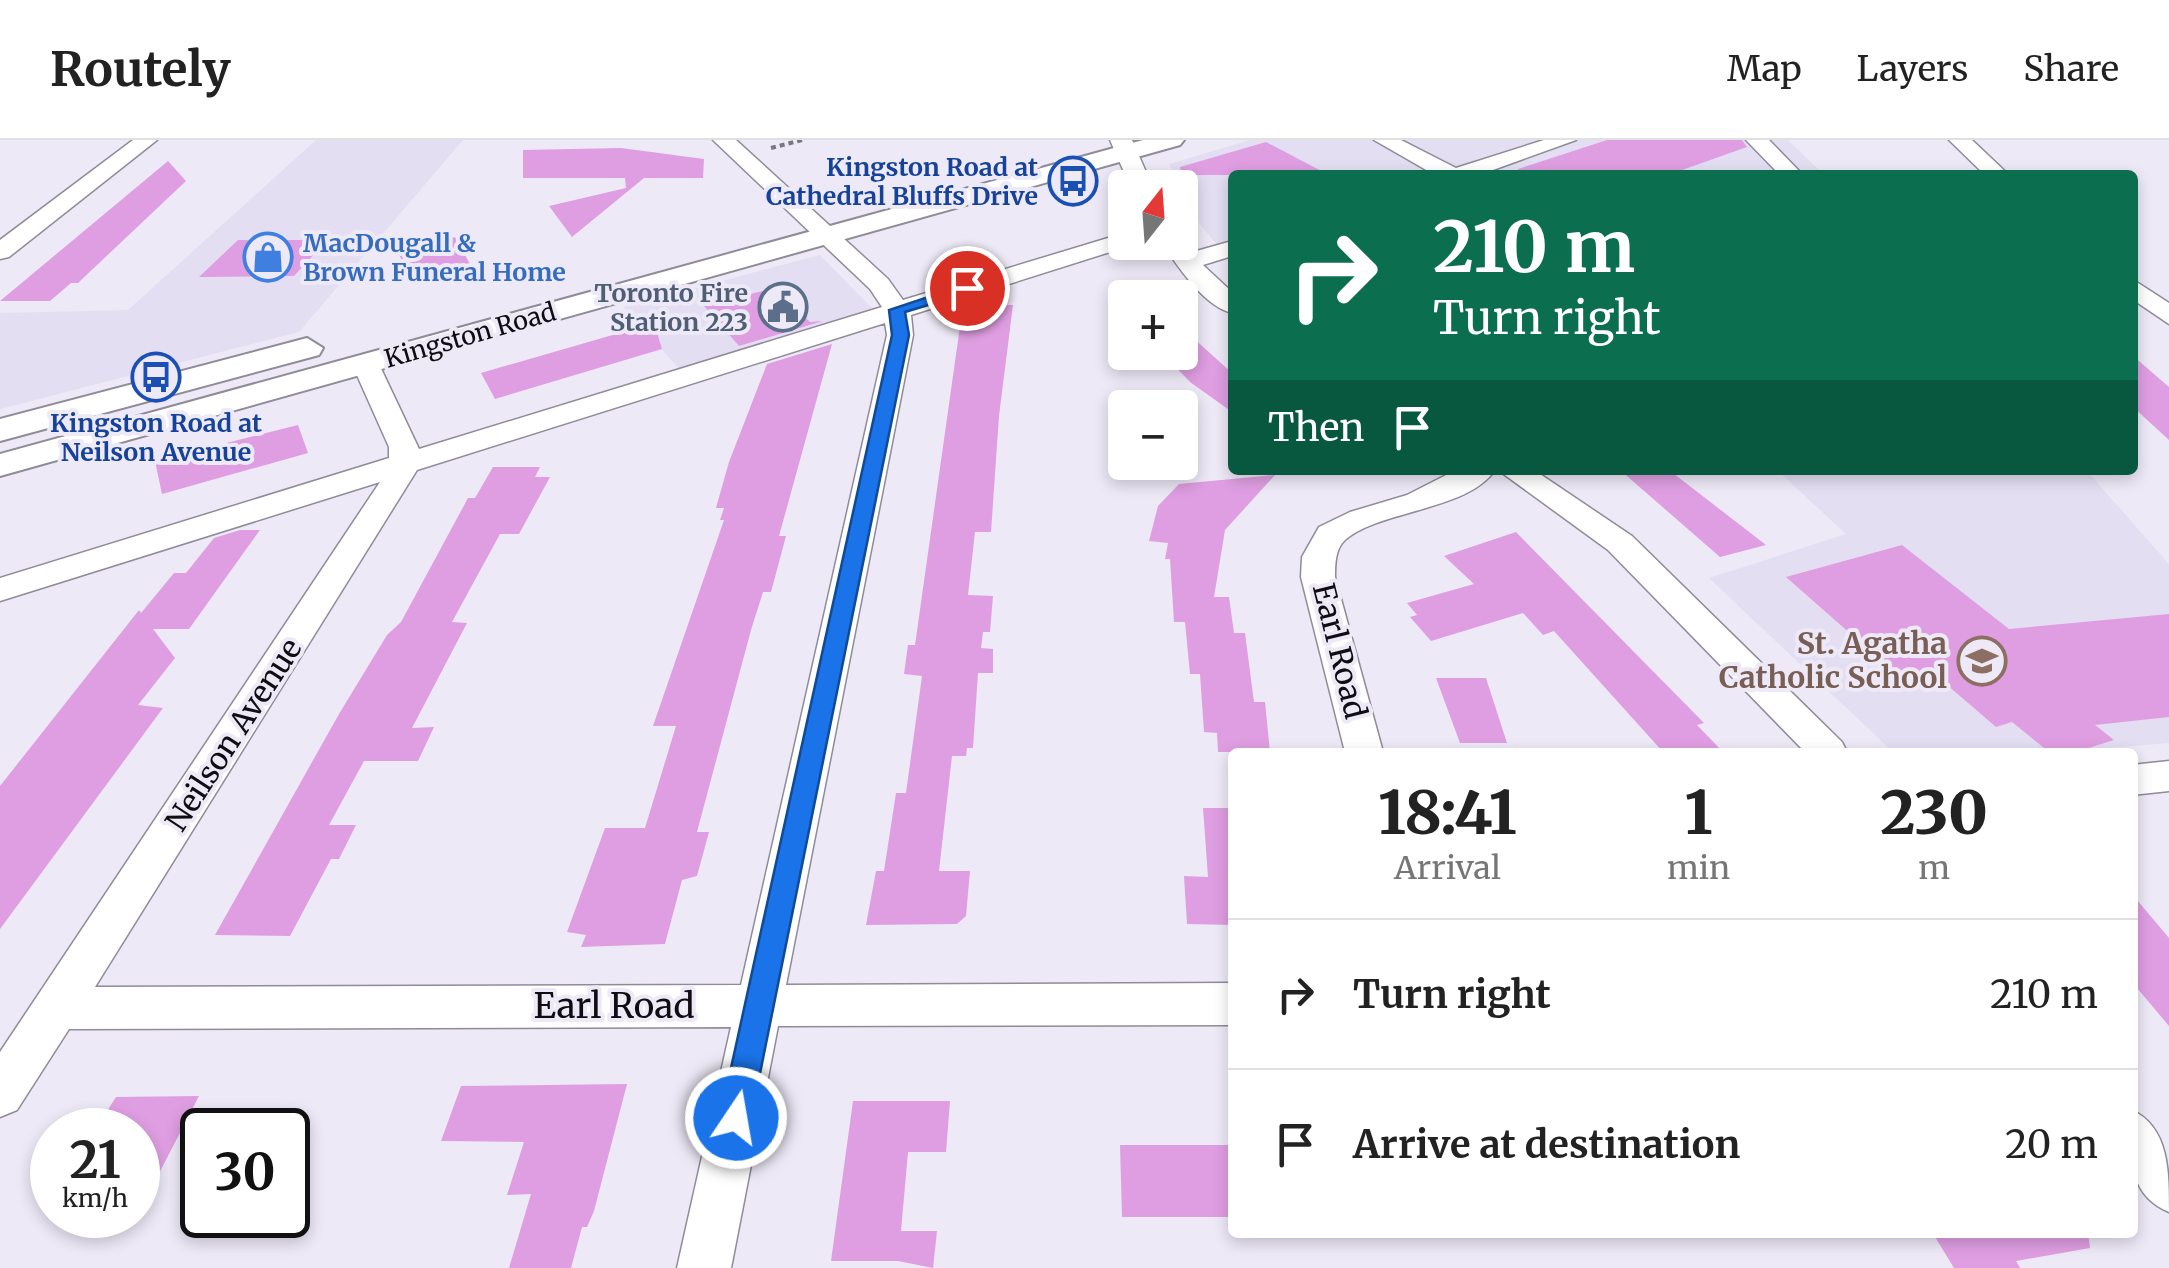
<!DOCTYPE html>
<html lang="en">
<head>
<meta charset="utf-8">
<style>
  body { margin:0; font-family:Merriweather,serif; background:#f6f6f6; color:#222; height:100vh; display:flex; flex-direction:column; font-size:38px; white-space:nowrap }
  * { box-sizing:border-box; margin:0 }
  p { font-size:32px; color:#767676 }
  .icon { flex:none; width:55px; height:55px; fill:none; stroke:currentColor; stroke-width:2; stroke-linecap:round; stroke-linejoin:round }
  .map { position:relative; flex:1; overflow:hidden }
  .panel { position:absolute; left:1228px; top:608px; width:910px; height:490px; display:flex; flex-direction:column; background:#fff; border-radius:10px; box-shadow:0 5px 15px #0003 }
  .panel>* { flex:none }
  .guide { position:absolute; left:1228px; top:30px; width:910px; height:305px; border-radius:10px; box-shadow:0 5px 15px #0003; background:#0b6e4f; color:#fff; overflow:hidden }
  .needle { width:65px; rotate:17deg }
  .fabs { position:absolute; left:1108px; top:30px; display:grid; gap:20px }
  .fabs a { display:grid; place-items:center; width:90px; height:90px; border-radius:10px; background:#fff; box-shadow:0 5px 15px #0003; font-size:50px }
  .speed { position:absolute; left:30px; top:968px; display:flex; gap:20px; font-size:50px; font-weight:700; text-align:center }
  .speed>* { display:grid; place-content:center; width:130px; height:130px; border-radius:50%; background:#fff; box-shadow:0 5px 15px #0003; line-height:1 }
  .speed small { font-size:25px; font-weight:400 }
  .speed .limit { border:5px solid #111; border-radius:15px; background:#fff; color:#111 }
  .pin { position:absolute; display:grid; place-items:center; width:85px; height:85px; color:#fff; margin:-42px; border:5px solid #fff; border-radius:50%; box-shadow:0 2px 10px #0007 }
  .me { position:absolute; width:110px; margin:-55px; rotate:12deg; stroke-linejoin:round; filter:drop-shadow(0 0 8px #0008) }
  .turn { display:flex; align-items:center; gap:35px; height:210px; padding:0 40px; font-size:45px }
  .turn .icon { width:130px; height:130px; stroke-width:2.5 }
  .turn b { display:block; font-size:70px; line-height:85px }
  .then { display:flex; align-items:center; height:95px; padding:0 40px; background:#0003; gap:20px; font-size:38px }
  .eta { display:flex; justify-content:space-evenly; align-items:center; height:170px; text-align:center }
  .eta b { font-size:60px; font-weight:800; line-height:70px }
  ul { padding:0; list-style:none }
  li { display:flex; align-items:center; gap:30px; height:150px; padding:0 40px; border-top:2px solid #e0e0e0 }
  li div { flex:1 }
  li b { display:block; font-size:38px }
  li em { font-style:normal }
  header { display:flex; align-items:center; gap:60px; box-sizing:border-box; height:140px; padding:0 50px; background:#fff; border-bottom:2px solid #e0e0e0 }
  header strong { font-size:48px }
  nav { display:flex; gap:55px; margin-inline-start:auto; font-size:35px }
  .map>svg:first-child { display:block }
  .built { fill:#e4def3 }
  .building { fill:#df9ee2 }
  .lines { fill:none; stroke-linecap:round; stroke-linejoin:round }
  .minor-casing { stroke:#8f8b98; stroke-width:3 }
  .major-casing { stroke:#8f8b98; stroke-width:4 }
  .path { stroke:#7a7781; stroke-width:4; stroke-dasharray:5 4; stroke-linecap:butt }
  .minor { fill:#fff; fill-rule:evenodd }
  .major { fill:#fff; fill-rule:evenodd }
  .route { fill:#1a73e8; stroke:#114b97; stroke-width:2.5 }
  .labels { text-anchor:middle; stroke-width:8; stroke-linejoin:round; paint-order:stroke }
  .far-transit-label { font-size:25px; font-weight:bold; fill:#164399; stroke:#ede9f7; text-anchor:end }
  .far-shop-label { font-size:25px; font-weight:bold; fill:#366cbe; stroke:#ede9f7; text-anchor:start }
  .far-service-label { font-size:25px; font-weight:bold; fill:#4e5e75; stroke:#ede9f7; text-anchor:end }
  .far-street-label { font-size:25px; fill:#0f0d12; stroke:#ede9f7 }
  .education-label { font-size:30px; font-weight:bold; fill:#785e54; stroke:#ede9f7; text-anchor:end }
  .street-label { font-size:30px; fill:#0f0d12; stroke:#ede9f7 }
  .near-street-label { font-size:35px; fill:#0f0d12; stroke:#ede9f7 }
</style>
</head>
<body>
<header>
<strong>Routely</strong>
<nav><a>Map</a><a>Layers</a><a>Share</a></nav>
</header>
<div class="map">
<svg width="2169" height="1128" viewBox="0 0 2169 1128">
  <rect width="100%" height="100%" fill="#ede9f7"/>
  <path class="built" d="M316 0H463L299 192 0 269V173L128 170Z
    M1250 0H1788L1824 35H1232V123L1199 83 1169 24Z
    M820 115 880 176 686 236 623 167Z
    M1777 330H2086L2169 424V603L2062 612H1893L1709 438 1846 394Z"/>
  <path class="building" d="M1607 0H1742L1747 7 1668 35H1519L1518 29Z
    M1266 2 1329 35H1181L1180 27Z
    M621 8 704 19 703 38H644L572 97 549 66 626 48 625 38H523V10Z
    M168 21 186 41 78 143H71L50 161H0Z
    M455 97 470 124 414 143 397 111Z
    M238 100H327L294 136 199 137Z
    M776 148 810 182 823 181 739 206 703 165Z
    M963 165H1013L999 276 991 392H975L968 455 993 456 990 492H983L981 508 993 509V533H978L973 608H967L966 616H952L939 731H970L966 776 957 784 866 785 876 731H884L896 653H906L922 536 904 534 908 505H915Z
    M654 183 662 209 495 259 481 233Z
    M1180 186 1232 233V272L1190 242 1161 212H1180Z
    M832 204 779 396H786L771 452H763L751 490 697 692H709L697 736 682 740 665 804 581 807 586 795 567 792 605 688H645L676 586H653L724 380H720L724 368H716L729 322 767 224Z
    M2132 215 2169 247V300L2132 266Z
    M298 285 308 313 162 354 155 321Z
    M493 327H540L535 337H550L519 394H500L452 482 467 483 412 588 434 587 418 621H364L329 685H356L339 719H331L290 796 215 795 339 574 387 495 401 482 468 358H475Z
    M1620 330H1669L1766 405 1720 417Z
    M1275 335 1225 390 1214 457H1229L1234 493H1245L1254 562H1265L1270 612H1218L1217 593 1204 592 1200 534H1190L1185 482H1174L1170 419H1165L1168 403 1149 401 1158 366 1179 344Z
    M240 390H260L189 489H153L175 518 138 565 163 568 0 789V646L139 470 141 473 174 433H186L214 398Z
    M1516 392 1704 583 1697 585 1723 612H1663L1554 491 1543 495 1523 473 1431 501 1410 477 1417 475 1407 463 1474 444 1444 416Z
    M1902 405 2009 489 2169 474V577L2095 585 2114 600 2076 612H2049L2012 582 1996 587 1939 538 1911 547 1786 437Z
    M1436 538H1486L1507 603H1460Z
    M1203 668H1232V785L1187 784 1184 736 1208 737Z
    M2132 754 2169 798V886L2132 842Z
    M627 944 594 1071 587 1087H582L571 1128H509L531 1054 507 1055 524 1002 441 1001 461 946Z
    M199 956 138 1074V990H95L116 957Z
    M853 961H950L946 1012H908L901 1091H937L933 1128 898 1121H831Z
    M1120 1005H1232V1077H1122Z
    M1932 1092H2088L2090 1108 2016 1121 2020 1128H1954Z"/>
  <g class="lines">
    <g class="minor-casing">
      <path id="minor" d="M133 0H157L9 117 0 119V100Z
        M713 0H736L888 139 903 160 1108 98 1125 97V102H1180V97L1193 112 1232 101V116L1203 125 1232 152V173C1204 166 1179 128 1164 106L1110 112 911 175 913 195 786 845 1232 843V885L778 886 731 1128H677L731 887 69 889 17 970 0 977V912L380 342 0 461V438L389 318V307L352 224 356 218H376L419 309 882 167 870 149ZM885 183 887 195 741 845 95 847 417 330Z
        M1110 0H1132L1153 48H1131Z
        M1374 0H1401L1456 28 1544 0H1576L1479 35H1435Z
        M1746 0H1769L1803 35H1780Z
        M1949 0H1972L2009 35H1985Z
        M2132 139 2169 163V184L2132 159Z
        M1456 330H1495C1467 371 1379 370 1345 400 1335 409 1335 425 1335 437L1383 612H1345L1301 437 1302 417 1319 387 1350 372 1407 355Z
        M1498 330H1534L1632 396 1842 602 1847 612H1805L1608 410Z
        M2169 621V651L2132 655V625Z
        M2132 970C2169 988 2169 1030 2169 1072 2124 1053 2132 1011 2132 970Z"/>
    </g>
    <g class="major-casing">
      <path id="major" d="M1143 0H1184L1180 5 0 336V314Z
        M307 198 323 208 319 215 0 301V279Z"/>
    </g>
    <path class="path" d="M771 8 802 0"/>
    <use href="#minor" class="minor"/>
    <use href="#major" class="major"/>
  </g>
  <path class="route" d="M967 144 975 148 972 152 905 172 909 195 751 978 746 989 736 993 725 989 720 978 892 195 889 170Z"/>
  <defs>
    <g id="bus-ring" transform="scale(2.5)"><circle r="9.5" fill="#ede9f7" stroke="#1a4fb4" stroke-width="1.5"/><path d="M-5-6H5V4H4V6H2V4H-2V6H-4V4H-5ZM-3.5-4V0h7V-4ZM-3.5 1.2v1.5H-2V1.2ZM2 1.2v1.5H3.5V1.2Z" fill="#1a4fb4"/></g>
    <g id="shop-ring" transform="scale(2.5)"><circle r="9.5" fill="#ede9f7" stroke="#3f7fe0" stroke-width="1.5"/><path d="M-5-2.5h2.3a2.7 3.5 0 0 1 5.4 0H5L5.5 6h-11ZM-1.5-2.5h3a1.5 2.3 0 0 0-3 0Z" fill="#3f7fe0"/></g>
    <g id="civic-ring" transform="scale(2.5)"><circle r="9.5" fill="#ede9f7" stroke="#5c6f8a" stroke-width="1.5"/><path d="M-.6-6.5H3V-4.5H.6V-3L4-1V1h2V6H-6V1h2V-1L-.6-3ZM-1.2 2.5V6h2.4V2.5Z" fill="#5c6f8a"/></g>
    <g id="school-ring" transform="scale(2.5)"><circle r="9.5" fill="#ede9f7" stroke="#8d6e63" stroke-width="1.5"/><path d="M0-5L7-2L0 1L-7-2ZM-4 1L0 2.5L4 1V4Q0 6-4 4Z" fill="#8d6e63"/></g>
  </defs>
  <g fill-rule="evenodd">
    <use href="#bus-ring" x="1073" y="41"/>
    <use href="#shop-ring" x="268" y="117"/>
    <use href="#civic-ring" x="783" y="167"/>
    <use href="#bus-ring" x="156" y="237"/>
    <use href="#school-ring" x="1982" y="521"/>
  </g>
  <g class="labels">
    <g class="far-transit-label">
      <text x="1038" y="36">Kingston Road at<tspan x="1038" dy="29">Cathedral Bluffs Drive</tspan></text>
      <text x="156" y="292" text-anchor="middle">Kingston Road at<tspan x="156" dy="29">Neilson Avenue</tspan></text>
    </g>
    <g class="far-shop-label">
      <text x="303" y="112">MacDougall &amp;<tspan x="303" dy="29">Brown Funeral Home</tspan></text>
    </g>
    <g class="far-service-label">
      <text x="748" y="162">Toronto Fire<tspan x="748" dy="29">Station 223</tspan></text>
    </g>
    <g class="far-street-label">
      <text transform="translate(470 195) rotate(-16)" y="9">Kingston Road</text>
    </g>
    <g class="education-label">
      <text x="1947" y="514">St. Agatha<tspan x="1947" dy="34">Catholic School</tspan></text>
    </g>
    <g class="street-label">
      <text transform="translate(1339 511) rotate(76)" y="10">Earl Road</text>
      <text transform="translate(234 595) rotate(-57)" y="10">Neilson Avenue</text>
    </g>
    <g class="near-street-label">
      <text x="614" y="878">Earl Road</text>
    </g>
  </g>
</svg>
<div class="fabs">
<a><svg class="needle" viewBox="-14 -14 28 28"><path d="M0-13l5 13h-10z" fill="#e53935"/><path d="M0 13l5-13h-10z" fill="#767676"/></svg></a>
<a>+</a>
<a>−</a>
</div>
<div class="speed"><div>21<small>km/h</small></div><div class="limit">30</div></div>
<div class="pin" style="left:967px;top:148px;background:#d93025"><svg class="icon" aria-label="arrive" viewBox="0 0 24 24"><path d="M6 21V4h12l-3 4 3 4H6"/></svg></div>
<svg class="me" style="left:736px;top:978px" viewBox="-20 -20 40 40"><circle r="17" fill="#1a73e8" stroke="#fff" stroke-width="3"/><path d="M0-11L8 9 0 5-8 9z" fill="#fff"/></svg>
<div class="guide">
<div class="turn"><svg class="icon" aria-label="right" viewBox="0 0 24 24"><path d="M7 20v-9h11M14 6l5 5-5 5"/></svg><div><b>210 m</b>Turn right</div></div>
<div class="then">Then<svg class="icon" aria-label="arrive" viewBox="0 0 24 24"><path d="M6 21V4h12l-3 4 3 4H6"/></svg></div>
</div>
<section class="panel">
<div class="eta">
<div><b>18:41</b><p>Arrival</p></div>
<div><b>1</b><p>min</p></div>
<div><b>230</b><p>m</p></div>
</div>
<ul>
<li><svg class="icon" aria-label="right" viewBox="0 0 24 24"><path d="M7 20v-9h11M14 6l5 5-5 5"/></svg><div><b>Turn right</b></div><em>210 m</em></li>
<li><svg class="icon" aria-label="arrive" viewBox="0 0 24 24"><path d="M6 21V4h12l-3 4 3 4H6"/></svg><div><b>Arrive at destination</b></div><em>20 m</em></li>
</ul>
</section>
</div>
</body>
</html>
